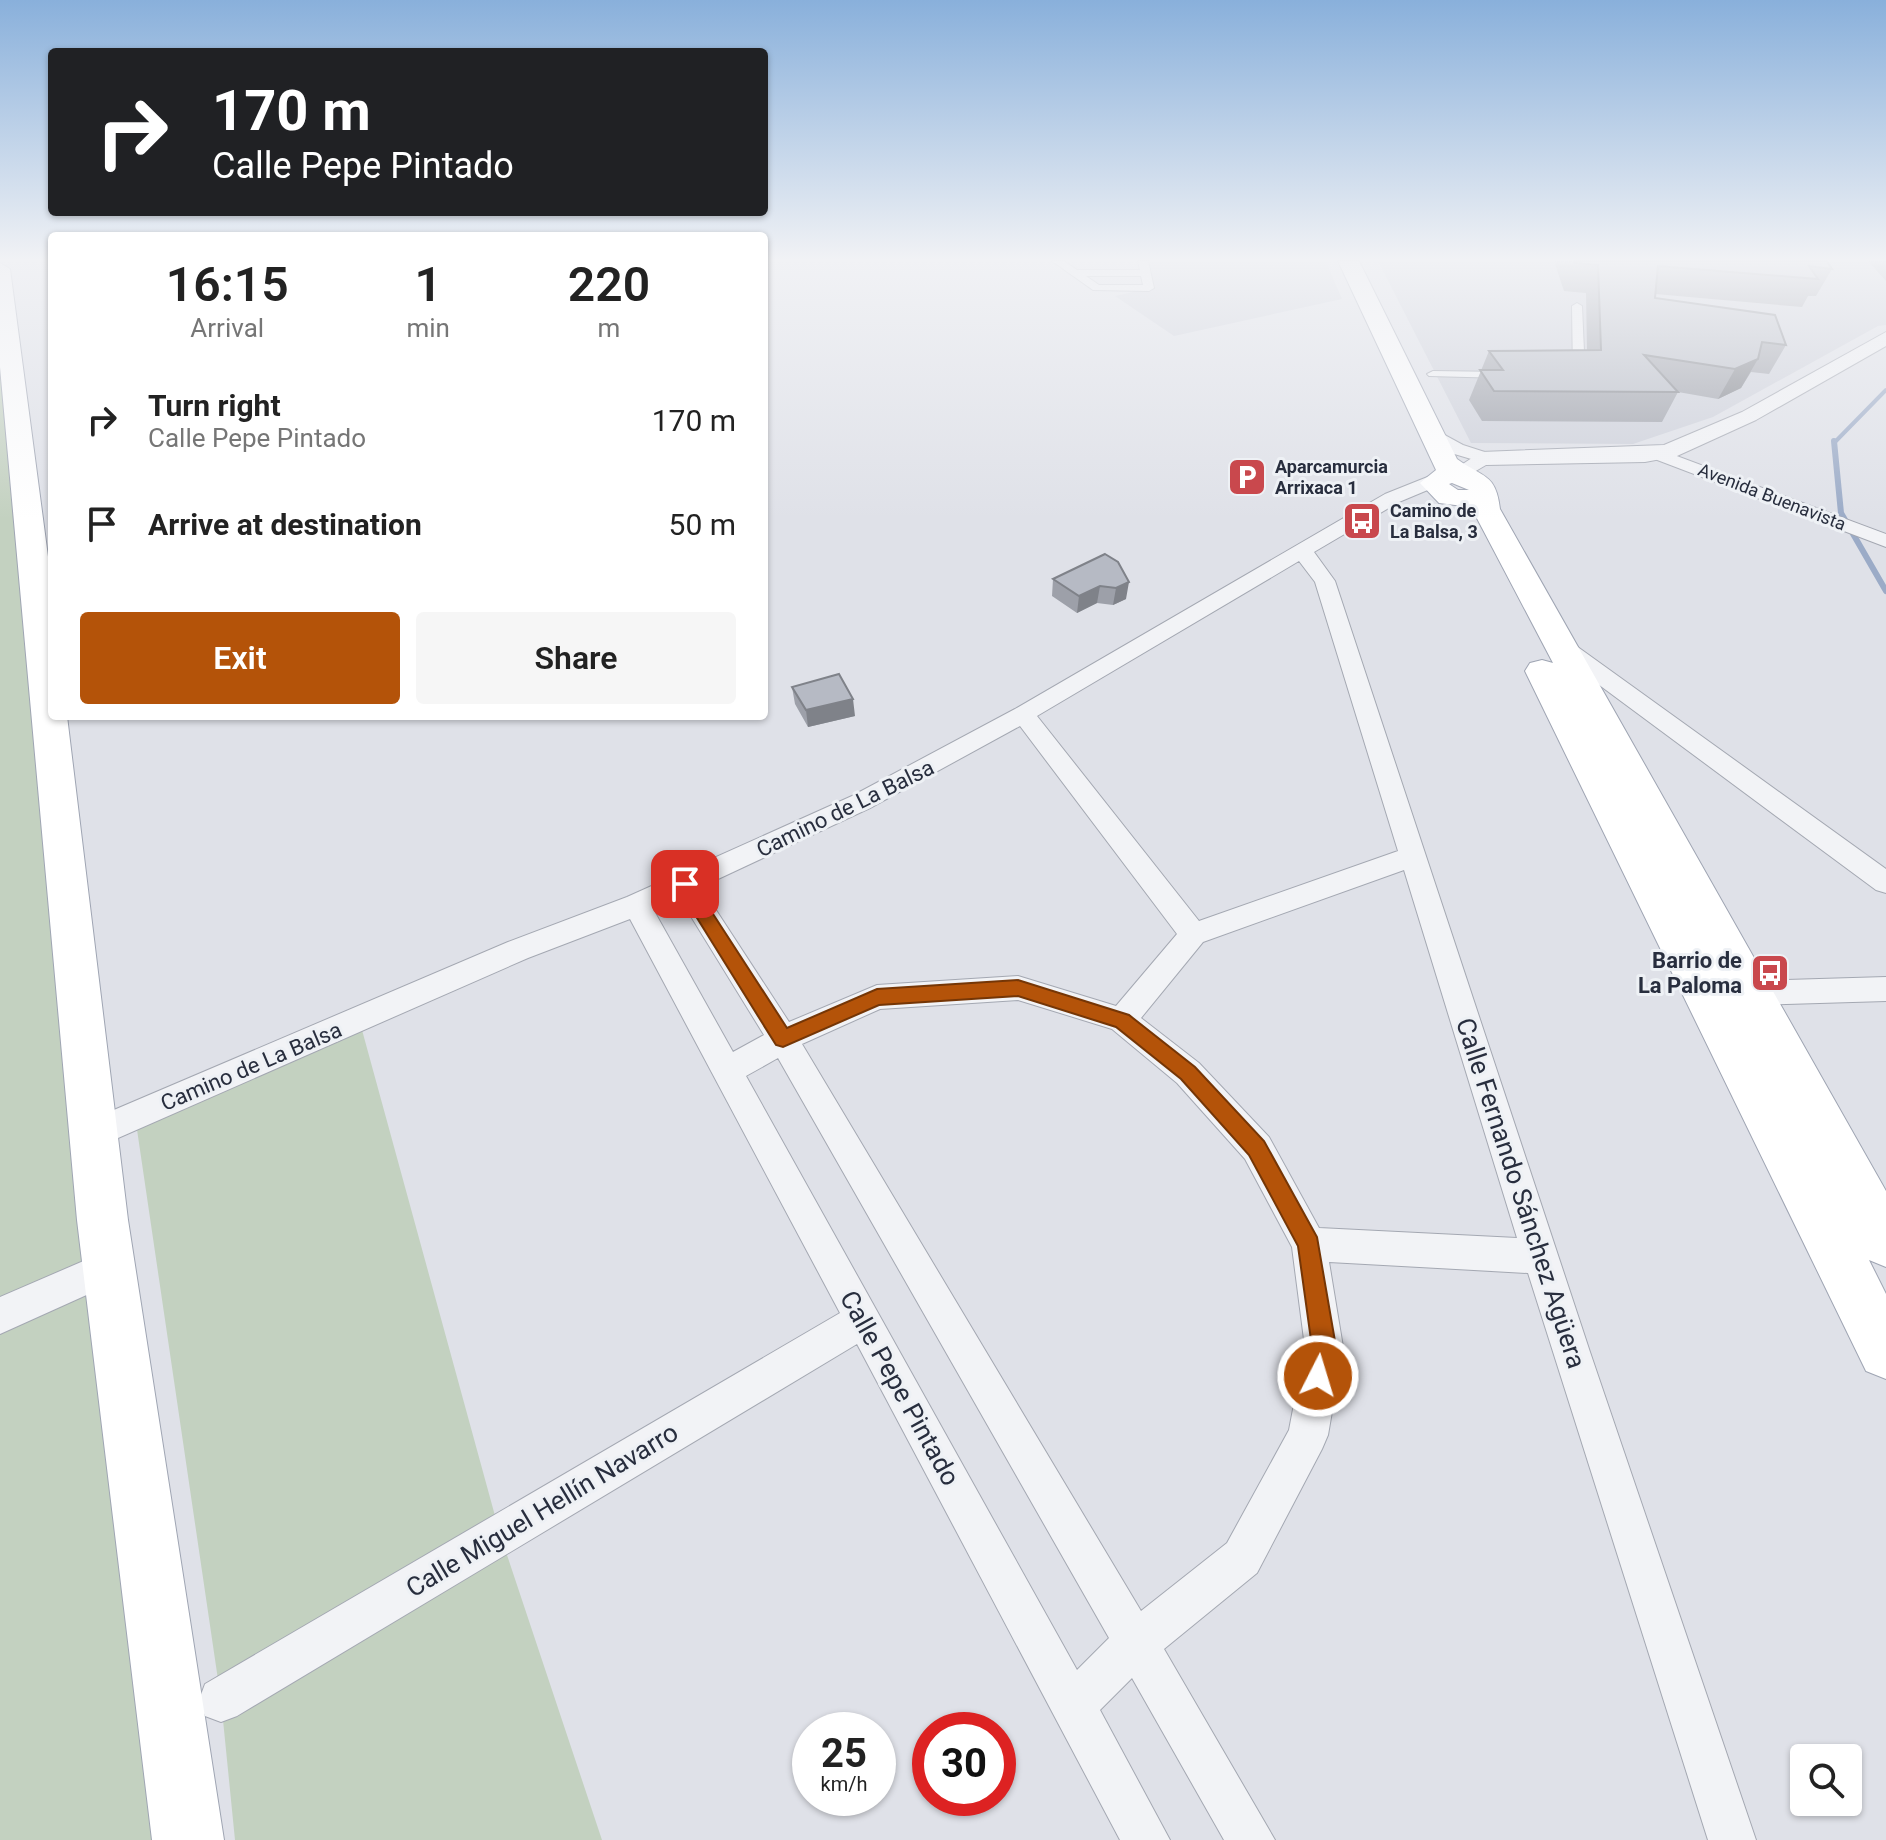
<!DOCTYPE html>
<html lang="en">
<head>
<meta charset="utf-8">
<style>
  body { margin:0; font-family:Roboto,sans-serif; background:#f6f6f6; color:#222; height:100vh; display:flex; flex-direction:column; font-size:30px; white-space:nowrap }
  * { box-sizing:border-box; margin:0 }
  p { font-size:26px; color:#767676 }
  .icon { flex:none; width:44px; height:44px; fill:none; stroke:currentColor; stroke-width:2; stroke-linecap:round; stroke-linejoin:round }
  .map { position:relative; flex:1; overflow:hidden }
  .sheet { position:absolute; left:48px; top:232px; width:720px; height:488px; display:flex; flex-direction:column; background:#fff; border-radius:8px; box-shadow:0 2px 6px #0004 }
  .sheet>* { flex:none }
  .banner { position:absolute; left:48px; top:48px; width:720px; height:168px; border-radius:8px; box-shadow:0 2px 6px #0004; background:#202124; color:#fff; overflow:hidden }
  .tools { position:absolute; left:1790px; top:1744px; display:grid; gap:16px }
  .tools a { display:grid; place-items:center; width:72px; height:72px; border-radius:8px; background:#fff; box-shadow:0 2px 6px #0004; font-size:40px }
  .speed { position:absolute; left:792px; top:1712px; display:flex; gap:16px; font-size:40px; font-weight:700; text-align:center }
  .speed>* { display:grid; place-content:center; width:104px; height:104px; border-radius:50%; background:#fff; box-shadow:0 2px 6px #0004; line-height:1 }
  .speed small { font-size:20px; font-weight:400 }
  .speed .limit { border:12px solid #d22; background:#fff; color:#111 }
  .pin { position:absolute; display:grid; place-items:center; width:68px; height:68px; color:#fff; margin:-34px; border-radius:16px; box-shadow:0 4px 12px #0006 }
  .me { position:absolute; width:88px; margin:-44px; rotate:5deg; stroke-linejoin:round; filter:drop-shadow(0 0 6px #0008) }
  .turn { display:flex; align-items:center; gap:28px; height:168px; padding:0 32px; font-size:36px }
  .turn .icon { width:104px; height:104px; stroke-width:2.5 }
  .turn b { display:block; font-size:56px; line-height:68px }
  .eta { display:flex; justify-content:space-evenly; align-items:center; height:136px; text-align:center }
  .eta b { font-size:48px; font-weight:600; line-height:56px }
  .action { display:flex; gap:16px; margin-top:auto; padding:16px 32px }
  .action a { flex:1; height:92px; border-radius:8px; background:#b45309; color:#fff; font-size:32px; font-weight:600; line-height:92px; text-align:center }
  .action a+a { background:#f6f6f6; color:#222 }
  ul { padding:0; list-style:none }
  li { display:flex; align-items:center; gap:24px; height:104px; padding:0 32px }
  li div { flex:1 }
  li b { display:block; font-size:30px }
  li em { font-style:normal }
  .map>svg:first-child { display:block }
  .built { fill:#cdd0da }
  .green { fill:#c3d1c0 }
  .lines { fill:none; stroke-linecap:round; stroke-linejoin:round }
  .stream-far1 { stroke:#9babc7; stroke-width:4 }
  .stream { stroke:#9babc7; stroke-width:6 }
  .pedestrian-casing { stroke:#a4a8b2; stroke-width:2 }
  .minor-casing { stroke:#a4a8b2; stroke-width:2 }
  .tertiary-casing { stroke:#a4a8b2; stroke-width:2 }
  .primary-casing { stroke:#9fa5b3; stroke-width:2 }
  .pedestrian { fill:#f2f3f6; fill-rule:evenodd }
  .minor { fill:#f2f3f6; fill-rule:evenodd }
  .tertiary { fill:#f2f3f6; fill-rule:evenodd }
  .primary { fill:#fff; fill-rule:evenodd }
  .wall { fill:#9da0a9 }
  .shaded-wall { fill:#7f8289 }
  .building { fill:#b6bac4; stroke:#7f8289; stroke-width:2 }
  .route { fill:#b45309; stroke:#753606; stroke-width:2 }
  .labels { text-anchor:middle; stroke-width:6; stroke-linejoin:round; paint-order:stroke }
  .far-poi-label { font-size:18px; font-weight:bold; fill:#282e3e; stroke:#eef1f5; text-anchor:start }
  .far-street-label { font-size:18px; fill:#282e3e; stroke:#eef1f5 }
  .street-label { font-size:22px; fill:#282e3e; stroke:#eef1f5 }
  .poi-label { font-size:22px; font-weight:bold; fill:#282e3e; stroke:#eef1f5; text-anchor:end }
  .near-street-label { font-size:26px; fill:#282e3e; stroke:#eef1f5 }
</style>
</head>
<body>
<div class="map">
<svg width="1886" height="1840" viewBox="0 0 1886 1840">
  <rect width="100%" height="100%" fill="#dfe1e8"/>
  <path class="built" d="M1148 261 1326 262 1342 299 1174 336 1115 296 1155 287Z
    M1378 261H1886V325L1878 326 1713 417 1633 444 1471 443Z"/>
  <path class="green" d="M0 353 188 1840H0Z
    M359 1019 500 1534 602 1840H235L221 1700 135 1116Z"/>
  <g class="lines">
    <path class="stream-far1" d="M1834 443 1886 390"/>
    <path class="stream" d="M1834 441 1841 513 1886 591"/>
    <g class="pedestrian-casing">
      <path id="pedestrian" d="M1052 261H1064L1077 270H1140L1138 261H1148L1154 288 1149 291 1093 290ZM1086 276H1141L1143 285H1099Z
        M1577 303 1582 306 1585 374 1579 377 1573 374 1572 306Z
        M1433 371 1504 372 1510 375 1504 378 1429 376 1427 374Z"/>
    </g>
    <g class="minor-casing">
      <path id="minor" d="M1430 427 1463 445 1494 455 1497 459 1488 464 1451 453 1424 436 1421 432Z
        M1658 449 1886 534V547L1652 458 1649 454Z
        M1435 474 1444 480 1442 484 1399 502 1314 552 1335 581 1590 1352 1756 1840H1708L1528 1273 1329 1262 1343 1347 1328 1435 1322 1449 1257 1573 1164 1649 1275 1840H1224L1132 1678 1100 1710 1170 1840H1120L857 1344 237 1716 221 1722 205 1716 199 1700 205 1684 840 1313 630 919 528 958 93 1149 81 1144 77 1134 81 1124 508 942 627 897 852 796 1015 709 1385 494ZM1299 561 1315 582 1398 851 1199 921 1037 716ZM1020 726 1177 934 1116 1006 1018 976 877 985 789 1022 701 887 870 808ZM1404 870 1517 1238 1319 1228 1269 1137 1199 1063 1141 1018 1203 942ZM679 897 764 1035 733 1052 653 909ZM1018 1000 1112 1029 1177 1083 1245 1159 1292 1247 1305 1347 1289 1430 1227 1543 1141 1611 802 1044 880 1009ZM778 1058 1109 1638 1077 1670 746 1076Z
        M1560 638 1568 640 1886 869V893L1876 890 1552 650 1549 645Z
        M1886 977V1001L1752 1005 1742 1002 1737 993 1742 984 1752 981Z
        M109 1250 122 1255 127 1267 122 1279 0 1334V1297Z"/>
    </g>
    <g class="tertiary-casing">
      <path id="tertiary" d="M1886 332V346L1756 420 1677 456 1645 462 1486 465 1457 482 1446 475 1481 452 1664 445 1742 412Z"/>
    </g>
    <g class="primary-casing">
      <path id="primary" d="M1338 261H1359L1457 459C1483 478 1496 473 1500 509L1886 1191V1267L1869 1260 1886 1294V1379L1866 1371 1525 671 1530 663 1542 660 1553 663 1471 507 1439 503 1420 483 1436 470ZM1452 483 1469 490H1458L1449 484Z
        M0 263 10 269 52 587V716H67L128 1220 224 1840H152L77 1220 0 367Z"/>
    </g>
    <use href="#pedestrian" class="pedestrian"/>
    <use href="#minor" class="minor"/>
    <use href="#tertiary" class="tertiary"/>
    <use href="#primary" class="primary"/>
  </g>
  <path class="wall" d="M1554 261H1827L1832 269 1816 296H1808L1802 307 1655 294V298L1786 345 1769 374 1751 372 1741 388 1718 399 1678 392 1662 422 1482 421 1469 400 1489 351 1587 350 1586 293 1564 291Z
    M1868 261H1886V281Z
    M1105 554 1126 599 1113 605 1097 603 1077 613 1052 596 1053 579Z
    M792 687 855 716 808 727 795 704Z"/>
  <path class="shaded-wall" d="M1758 359 1741 388 1718 399 1735 369Z
    M1129 582 1126 599 1113 605 1116 588Z
    M1100 586 1097 603 1077 613 1079 596Z
    M853 699 855 716 808 727 806 710Z"/>
  <path class="building" d="M1575 261H1827L1832 269 1809 266 1818 279 1658 266 1655 298 1775 315 1786 345 1762 342 1758 359 1735 369 1644 355 1678 392 1494 391 1480 370H1503L1489 351 1601 350 1598 265 1575 263Z
    M1105 554 1118 562 1129 582 1116 588 1100 586 1079 596 1053 579Z
    M839 674 853 699 806 710 792 687Z"/>
  <linearGradient id="sky" x2="0" y2="1"><stop stop-color="#89b0db"/><stop offset="0.5" stop-color="#f1f2f5"/><stop offset="1" stop-color="#f1f2f5" stop-opacity="0"/></linearGradient>
  <rect width="1886" height="519" fill="url(#sky)"/>
  <path class="route" d="M685 878 691 880 787 1028 877 989 1018 980 1129 1015 1195 1067 1264 1141 1317 1237 1336 1347 1327 1385 1318 1389 1310 1385 1306 1376 1312 1347 1298 1246 1249 1155 1181 1079 1116 1027 1018 996 879 1005 783 1047 776 1045 679 889 676 884Z"/>
  <defs>
    <g id="parking-square" transform="scale(2)"><rect x="-9" y="-9" width="18" height="18" rx="4" fill="#c9484d" stroke="#eef1f5"/><path d="M-3.5-5.5H1a3.5 3.5 0 0 1 0 7H-1V5.5H-3.5ZM-1-3.4V-.6H.8a1.4 1.4 0 0 0 0-2.8Z" fill="#fff"/></g>
    <g id="bus-square" transform="scale(2)"><rect x="-9" y="-9" width="18" height="18" rx="4" fill="#c9484d" stroke="#eef1f5"/><path d="M-5-6H5V4H4V6H2V4H-2V6H-4V4H-5ZM-3.5-4V0h7V-4ZM-3.5 1.2v1.5H-2V1.2ZM2 1.2v1.5H3.5V1.2Z" fill="#fff"/></g>
  </defs>
  <g fill-rule="evenodd">
    <use href="#parking-square" x="1247" y="477"/>
    <use href="#bus-square" x="1362" y="521"/>
    <use href="#bus-square" x="1770" y="973"/>
  </g>
  <g class="labels">
    <g class="far-poi-label">
      <text x="1275" y="473">Aparcamurcia<tspan x="1275" dy="21">Arrixaca 1</tspan></text>
      <text x="1390" y="517">Camino de<tspan x="1390" dy="21">La Balsa, 3</tspan></text>
    </g>
    <g class="far-street-label">
      <text transform="translate(1772 497) rotate(21)" y="6">Avenida Buenavista</text>
    </g>
    <g class="street-label">
      <text transform="translate(845 808) rotate(-26)" y="8">Camino de La Balsa</text>
      <text transform="translate(251 1066) rotate(-23)" y="8">Camino de La Balsa</text>
    </g>
    <g class="poi-label">
      <text x="1742" y="968">Barrio de<tspan x="1742" dy="25">La Paloma</tspan></text>
    </g>
    <g class="near-street-label">
      <text transform="translate(1521 1193) rotate(72)" y="9">Calle Fernando Sánchez Agüera</text>
      <text transform="translate(900 1388) rotate(61)" y="9">Calle Pepe Pintado</text>
      <text transform="translate(542 1510) rotate(-31)" y="9">Calle Miguel Hellín Navarro</text>
    </g>
  </g>
</svg>
<div class="tools">
<a><svg class="icon" aria-label="search" viewBox="0 0 24 24"><circle cx="10" cy="10" r="6"/><path d="M15 15l6 6"/></svg></a>
</div>
<div class="speed"><div>25<small>km/h</small></div><div class="limit">30</div></div>
<div class="pin" style="left:685px;top:884px;background:#d93025"><svg class="icon" aria-label="arrive" viewBox="0 0 24 24"><path d="M6 21V4h12l-3 4 3 4H6"/></svg></div>
<svg class="me" style="left:1318px;top:1376px" viewBox="-20 -20 40 40"><circle r="17" fill="#b45309" stroke="#fff" stroke-width="3"/><path d="M0-11L8 9 0 5-8 9z" fill="#fff"/></svg>
<div class="banner">
<div class="turn"><svg class="icon" aria-label="right" viewBox="0 0 24 24"><path d="M7 20v-9h11M14 6l5 5-5 5"/></svg><div><b>170 m</b>Calle Pepe Pintado</div></div>
</div>
<section class="sheet">
<div class="eta">
<div><b>16:15</b><p>Arrival</p></div>
<div><b>1</b><p>min</p></div>
<div><b>220</b><p>m</p></div>
</div>
<ul>
<li><svg class="icon" aria-label="right" viewBox="0 0 24 24"><path d="M7 20v-9h11M14 6l5 5-5 5"/></svg><div><b>Turn right</b><p>Calle Pepe Pintado</p></div><em>170 m</em></li>
<li><svg class="icon" aria-label="arrive" viewBox="0 0 24 24"><path d="M6 21V4h12l-3 4 3 4H6"/></svg><div><b>Arrive at destination</b></div><em>50 m</em></li>
</ul>
<div class="action"><a>Exit</a><a>Share</a></div>
</section>
</div>
</body>
</html>
